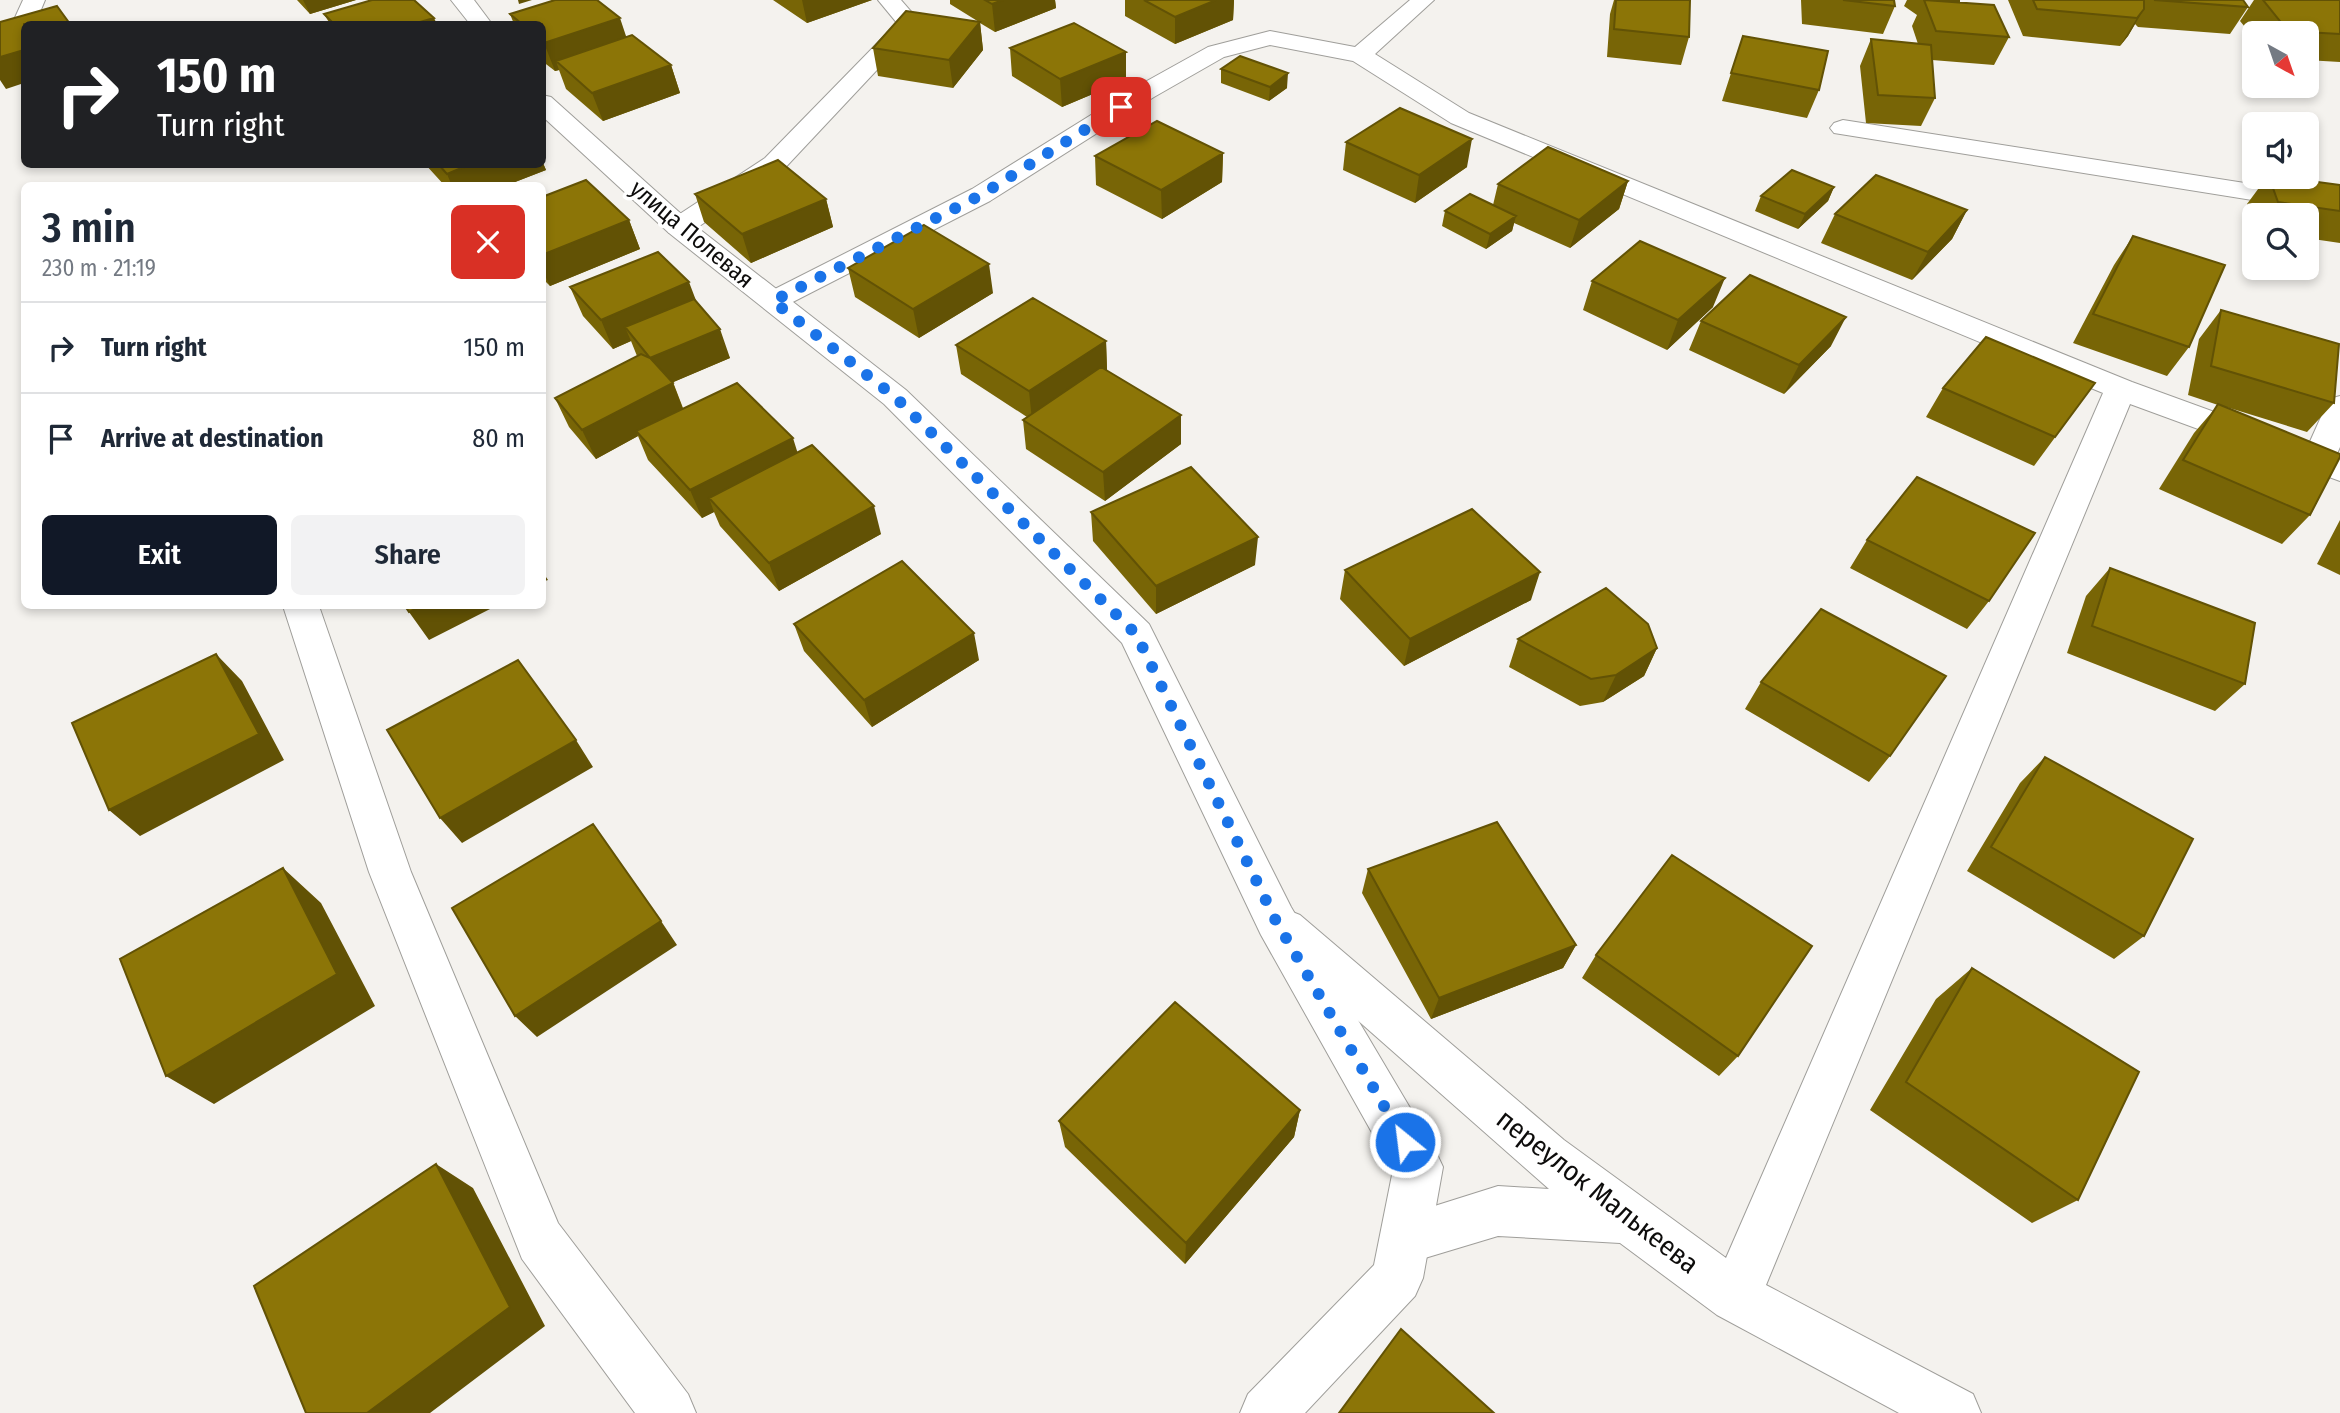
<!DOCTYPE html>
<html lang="en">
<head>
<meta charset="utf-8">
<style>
  body { margin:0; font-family:"Fira Sans Condensed",sans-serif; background:#f2f2f3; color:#1f2937; height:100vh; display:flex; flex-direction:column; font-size:26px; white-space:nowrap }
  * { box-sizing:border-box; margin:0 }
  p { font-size:23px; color:#747a83 }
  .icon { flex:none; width:38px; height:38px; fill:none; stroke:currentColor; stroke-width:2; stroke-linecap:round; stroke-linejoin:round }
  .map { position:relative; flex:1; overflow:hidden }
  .drawer { position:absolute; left:21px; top:182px; width:525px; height:427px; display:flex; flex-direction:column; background:#fff; border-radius:10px; box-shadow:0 4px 10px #0003 }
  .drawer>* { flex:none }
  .guide { position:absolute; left:21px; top:21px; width:525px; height:147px; border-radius:10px; box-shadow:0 4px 10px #0003; background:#202124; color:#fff; overflow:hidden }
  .needle { width:46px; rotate:140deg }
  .tools { position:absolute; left:2242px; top:21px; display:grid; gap:14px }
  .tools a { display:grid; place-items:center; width:77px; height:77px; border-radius:10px; background:#fff; box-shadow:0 4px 10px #0003; font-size:35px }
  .pin { position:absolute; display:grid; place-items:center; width:60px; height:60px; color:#fff; margin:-30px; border-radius:14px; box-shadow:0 4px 10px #0006 }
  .me { position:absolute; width:77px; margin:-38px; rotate:331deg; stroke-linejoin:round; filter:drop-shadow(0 0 5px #0008) }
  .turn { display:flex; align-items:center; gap:24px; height:147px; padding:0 21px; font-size:32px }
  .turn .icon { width:91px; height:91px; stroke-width:2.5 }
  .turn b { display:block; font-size:49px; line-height:60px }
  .round { display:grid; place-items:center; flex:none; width:74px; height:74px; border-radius:10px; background:#f2f2f3 }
  .summary { display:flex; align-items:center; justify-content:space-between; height:119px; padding:0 21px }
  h1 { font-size:42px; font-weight:600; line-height:52px }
  .cta { display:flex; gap:14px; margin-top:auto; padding:14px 21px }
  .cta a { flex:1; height:80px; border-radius:10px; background:#111827; color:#fff; font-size:28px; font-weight:600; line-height:80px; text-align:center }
  .cta a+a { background:#f2f2f3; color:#1f2937 }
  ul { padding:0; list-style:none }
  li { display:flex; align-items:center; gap:21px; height:91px; padding:0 21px; border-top:2px solid #e0e1e3 }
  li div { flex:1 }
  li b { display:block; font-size:26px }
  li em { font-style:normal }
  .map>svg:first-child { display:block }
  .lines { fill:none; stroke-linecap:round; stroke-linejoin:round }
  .street-casing { stroke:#9f9e9a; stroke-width:2 }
  .secondary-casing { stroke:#9f9e9a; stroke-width:2 }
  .street { fill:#fff; fill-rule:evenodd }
  .secondary { fill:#fff; fill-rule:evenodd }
  .wall { fill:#786506 }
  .shaded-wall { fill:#625205 }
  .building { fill:#8c7507; stroke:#625205; stroke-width:2 }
  .route { stroke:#1a73e8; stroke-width:12; stroke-dasharray:0 21.6 }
  .labels { text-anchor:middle; stroke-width:7; stroke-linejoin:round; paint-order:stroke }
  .street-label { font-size:24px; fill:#0d0c0b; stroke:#fff }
  .near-street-label { font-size:28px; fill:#0d0c0b; stroke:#fff }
</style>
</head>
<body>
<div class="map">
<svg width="2340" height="1413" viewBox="0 0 2340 1413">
  <rect width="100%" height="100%" fill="#f4f2ee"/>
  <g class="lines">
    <g class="street-casing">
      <path id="street" d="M23 0H45L35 24H24V41L11 40 7 35Z
        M878 0H901L921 23 783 170 689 233H669L665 227 669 221 765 158 897 23Z
        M1410 0H1434L1375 54 1469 113 2132 382 2308 446 2329 399 2340 396V447L2336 456 2340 458V481L2130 404 1766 1285 1973 1394 1981 1413H1899L1717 1315 1620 1243 1498 1236 1405 1264 1387 1257 1380 1239 1387 1221 1498 1186 1549 1189 1270 943 1263 929 1270 915 1285 909 1300 915 1564 1140 1726 1258 2103 393 1451 123 1353 61 1270 45 1224 57 1154 97 990 201 783 307 773 310 763 307 758 301 763 295 972 189 1136 87 1208 47 1270 31 1355 47Z
        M1843 120 2340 198V214L1834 133 1830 128 1834 123Z
        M283 606H319L411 872 558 1223 688 1394 696 1413H635L522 1259 369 872Z"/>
    </g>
    <g class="secondary-casing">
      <path id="secondary" d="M451 0H474L492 24H470Z
        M542 95 551 97 689 221 906 390 1149 624 1291 907 1435 1150 1443 1167 1423 1278 1415 1296 1305 1413H1240L1248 1394 1374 1265 1393 1170 1261 935 1122 643 884 404 669 233 542 116Z"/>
    </g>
    <use href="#street" class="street"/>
    <use href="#secondary" class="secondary"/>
  </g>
  <path class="wall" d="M297 0H356L310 14Z
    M773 0H872L807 23Z
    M950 0H1055L1056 8 995 32 980 23 983 50 953 88 878 76 873 48 979 22 950 4Z
    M1125 0H1234L1233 20 1175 44 1125 16Z
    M1614 0H1690L1689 37 1681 65 1607 57 1610 14Z
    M1801 0H1894L1895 6 1883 34 1802 24Z
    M1907 0H1959V2L2009 37 1994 65 1932 60 1935 98 1921 126 1866 123 1860 66 1871 39 1918 44 1912 26 1917 15 1904 6Z
    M2008 0H2154L2248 7 2230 34 2138 27 2135 24 2128 36 2120 46 2023 36Z
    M2254 0H2340V62L2306 60V33H2254V38L2240 21Z
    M324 14 437 24H330Z
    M510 14 626 37 671 65 680 93 603 121 566 89 559 70 555 71 542 61V24H514Z
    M1743 36 1819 90 1807 118 1722 101Z
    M1010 48 1126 80 1062 107 1012 76Z
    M1221 69 1287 88 1269 101 1221 83Z
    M1346 142 1467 167 1415 203 1343 170Z
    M1223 153 1222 182 1162 219 1096 185 1095 156Z
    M542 161 546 170 505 186H445L425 164H542Z
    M2267 177H2280L2340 185V243L2306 238V215H2254V223L2247 204Z
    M1628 181 1619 209 1570 248 1514 223 1512 231 1486 249 1442 226 1445 211 1493 205 1498 184Z
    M1834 187 1828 201 1798 229 1755 211 1761 196Z
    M695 194 826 199 833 227 751 263 704 222Z
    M542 197 629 220 640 249 550 286 542 278Z
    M1967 210 1952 239 1912 280 1821 243 1835 214Z
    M2133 236 2189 347 2167 376 2073 343 2114 265Z
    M848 268 993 293 919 338 855 297Z
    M1592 281 1713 307 1667 350 1583 310Z
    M570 287 697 303 730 358 673 382 683 408 798 452 881 534 779 591 720 526 714 512 702 518 648 460 638 436 596 459 569 427 555 398 637 356 631 341 613 349 583 316Z
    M2221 310 2334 403 2307 432 2223 406 2310 515 2282 544 2159 489 2194 433 2218 405 2188 395 2199 339Z
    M1701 321 1831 346 1784 394 1689 350Z
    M1106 341 1107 370H1106L1181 415V444L1105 501 1026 449 1023 420 1027 417 961 374 956 345Z
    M2095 383 2034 466 1926 417 1943 388Z
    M1091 512 1255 565 1156 614 1093 541Z
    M2340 520V575L2317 564Z
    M1867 540 1989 601 1967 629 1850 568Z
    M2110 568 2245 684 2215 711 2067 653 2086 596Z
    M1345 570 1531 600 1404 666 1340 599Z
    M794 624 979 660 872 727 804 651Z
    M1518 639 1657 648 1644 676 1603 702 1580 706 1509 667Z
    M1761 682 1890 756 1869 782 1745 709Z
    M2045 757 2144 936 2114 959 1967 871 2020 783Z
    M1368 869 1576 945 1563 968 1431 1019 1362 893Z
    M1596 955 1738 1056 1719 1076 1582 978Z
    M1972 968 2078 1200 2032 1223 1870 1110 1936 999Z
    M1300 1110 1294 1137 1185 1264 1065 1147 1059 1121Z"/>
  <path class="shaded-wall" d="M303 0H356L310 14Z
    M518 0H532L519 4Z
    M802 0H872L807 23Z
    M1003 0H1055L1056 8 995 32 992 4Z
    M1216 0H1234L1233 20 1175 44V17Z
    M2144 9 2128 36 2120 46 2137 18Z
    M434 18 437 24H413Z
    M620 18 629 45 556 61 559 70 555 71 544 43Z
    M980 22 983 50 953 88 949 60Z
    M24 50V83L6 89 0 80V57Z
    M1126 52V80L1062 107 1060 79Z
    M671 65 680 93 603 121 592 93Z
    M1288 73 1287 88 1269 101 1270 87Z
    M1472 139 1467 167 1415 203 1419 175Z
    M1223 153 1222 182 1162 219 1161 190Z
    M542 161 546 170 505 186H452L447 174 471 164H542Z
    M1628 181 1619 209 1570 248 1579 220Z
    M1834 187 1828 201 1798 229 1805 214Z
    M826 199 833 227 751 263 742 234Z
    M1967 210 1952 239 1912 280 1928 252Z
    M1516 216 1512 231 1486 249 1490 234Z
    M629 220 640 249 550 286 542 269V255Z
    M989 264 993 293 919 338 913 309Z
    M1725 278 1713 307 1667 350 1678 320Z
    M689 282 700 311 625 327 631 341 613 349 601 320Z
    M1846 317 1831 346 1784 394 1799 365Z
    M720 329 730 358 662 387 650 358Z
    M1106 341 1107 370 1032 420 1029 391Z
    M673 383 684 412 636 431 638 436 596 459 582 430Z
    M1181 415V444L1105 501 1103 472Z
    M793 438 802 467 709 498 714 512 702 518 690 490Z
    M874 506 881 534 779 591 769 563Z
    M1258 537 1255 565 1156 614V586Z
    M542 571 548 580 542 582Z
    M1540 572 1531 600 1404 666 1410 639Z
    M422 606H496L429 640 409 612Z
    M974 633 979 660 872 727 864 700Z
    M1657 648 1644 676 1603 702 1616 675Z
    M216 654 242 681 284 760 140 836 109 810Z
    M576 740 593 767 462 843 440 818Z
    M283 868 321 903 375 1006 214 1104 166 1076Z
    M661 921 677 945 537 1037 515 1016Z
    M1576 945 1563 968 1431 1019 1439 998Z
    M1300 1110 1294 1137 1185 1264 1186 1243Z
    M436 1164 473 1188 545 1326 430 1413H367Z"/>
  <path class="building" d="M372 0H414L434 18 413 24H334L324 14Z
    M555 0H597L620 18 544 43 542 42V24H522L510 14Z
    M985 0H1003L992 4Z
    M1144 0H1216L1175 17Z
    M1616 0H1690L1689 37 1614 29Z
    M1843 0H1894L1895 6Z
    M1924 0 1994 5 2009 37 1936 31Z
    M1937 0H1959V2Z
    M2033 0H2144V9L2137 18 2037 9Z
    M2154 0H2243L2248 7Z
    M2263 0H2340V34L2288 31Z
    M57 6 70 24H24V50L0 57V22Z
    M906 11 980 22 949 60 873 48Z
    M1074 23 1126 52 1060 79 1010 48Z
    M632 35 671 65 592 93 556 61Z
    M1743 36 1828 51 1819 90 1731 73Z
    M1871 39 1931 45 1935 98 1878 95Z
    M1240 56 1288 73 1270 87 1221 69Z
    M1400 108 1472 139 1419 175 1346 142Z
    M1157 121 1223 153 1161 190 1095 156Z
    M1548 147 1628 181 1579 220 1498 184Z
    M778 160 826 199 742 234 695 194Z
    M438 164H471L447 174Z
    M1792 170 1834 187 1805 214 1761 196Z
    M1876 175 1967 210 1928 252 1835 214Z
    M2269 177H2280L2340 185V211L2278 202Z
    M586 180 629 220 542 255V197Z
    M1470 194 1516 216 1490 234 1445 211Z
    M924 225 989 264 913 309 848 268Z
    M2133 236 2225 265 2189 347 2093 314Z
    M1640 241 1725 278 1678 320 1592 281Z
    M658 252 689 282 601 320 570 287Z
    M1750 275 1846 317 1799 365 1701 321Z
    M1033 298 1106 341 1029 391 956 345Z
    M694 299 720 329 650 358 673 383 582 430 555 398 641 354 650 358 625 327Z
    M2221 310 2339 344 2334 403 2211 366Z
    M1986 337 2095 383 2055 437 1943 388Z
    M1101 367 1181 415 1103 472 1023 420Z
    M737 383 793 438 690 490 636 431Z
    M2218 404 2340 454V457L2310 515 2183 460Z
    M812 445 874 506 769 563 709 498Z
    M1191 467 1258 537 1156 586 1091 512Z
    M1917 477 2035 533 1989 601 1867 540Z
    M1472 509 1540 572 1410 639 1345 570Z
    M902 561 974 633 864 700 794 624Z
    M2110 568 2255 623 2245 684 2092 626Z
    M1606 588 1648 624 1657 648 1616 675 1591 679 1518 639Z
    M405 606H422L409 612Z
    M1821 609 1946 676 1890 756 1761 682Z
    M216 654 259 734 109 810 72 723Z
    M518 660 576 740 440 818 387 730Z
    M2045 757 2193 839 2144 936 1991 847Z
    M1497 822 1576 945 1439 998 1368 869Z
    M593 824 661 921 515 1016 452 908Z
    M1672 855 1812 946 1738 1056 1596 955Z
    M283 868 337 974 166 1076 120 959Z
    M1972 968 2139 1072 2078 1200 1906 1082Z
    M1175 1002 1300 1110 1186 1243 1059 1121Z
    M436 1164 510 1307 367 1413H306L254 1286Z
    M1401 1329 1494 1413H1339Z"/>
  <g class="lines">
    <path class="route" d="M1121 107 981 195 773 301 895 397 1136 634 1276 921 1405 1142"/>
  </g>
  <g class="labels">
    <g class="street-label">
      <text transform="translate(692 234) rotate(40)" y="8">улица Полевая</text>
    </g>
    <g class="near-street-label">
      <text transform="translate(1598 1191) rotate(38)" y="10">переулок Малькеева</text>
    </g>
  </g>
</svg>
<div class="tools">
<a><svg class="needle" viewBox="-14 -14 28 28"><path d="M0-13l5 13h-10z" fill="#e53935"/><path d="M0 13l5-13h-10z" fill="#747a83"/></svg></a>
<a><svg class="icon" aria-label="sound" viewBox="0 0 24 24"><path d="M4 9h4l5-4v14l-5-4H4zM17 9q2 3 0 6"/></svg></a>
<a><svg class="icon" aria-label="search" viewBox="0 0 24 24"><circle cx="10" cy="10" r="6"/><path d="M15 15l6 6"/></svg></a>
</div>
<div class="pin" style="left:1121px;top:107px;background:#d93025"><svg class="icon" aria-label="arrive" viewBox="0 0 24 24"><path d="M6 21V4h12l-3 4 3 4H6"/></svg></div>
<svg class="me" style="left:1405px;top:1142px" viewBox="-20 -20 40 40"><circle r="17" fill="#1a73e8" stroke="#fff" stroke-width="3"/><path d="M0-11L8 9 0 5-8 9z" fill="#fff"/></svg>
<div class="guide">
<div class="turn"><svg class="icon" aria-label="right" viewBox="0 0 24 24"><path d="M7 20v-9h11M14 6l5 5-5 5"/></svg><div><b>150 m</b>Turn right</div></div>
</div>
<section class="drawer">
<div class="summary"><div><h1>3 min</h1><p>230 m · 21:19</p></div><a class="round" style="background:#d93025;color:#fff"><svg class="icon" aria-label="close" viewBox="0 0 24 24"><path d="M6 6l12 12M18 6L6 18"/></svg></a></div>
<ul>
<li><svg class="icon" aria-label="right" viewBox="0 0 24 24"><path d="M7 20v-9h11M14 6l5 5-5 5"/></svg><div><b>Turn right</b></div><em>150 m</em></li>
<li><svg class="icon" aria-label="arrive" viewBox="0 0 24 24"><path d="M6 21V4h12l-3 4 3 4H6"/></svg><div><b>Arrive at destination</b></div><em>80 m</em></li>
</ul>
<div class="cta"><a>Exit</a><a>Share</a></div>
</section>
</div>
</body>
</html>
